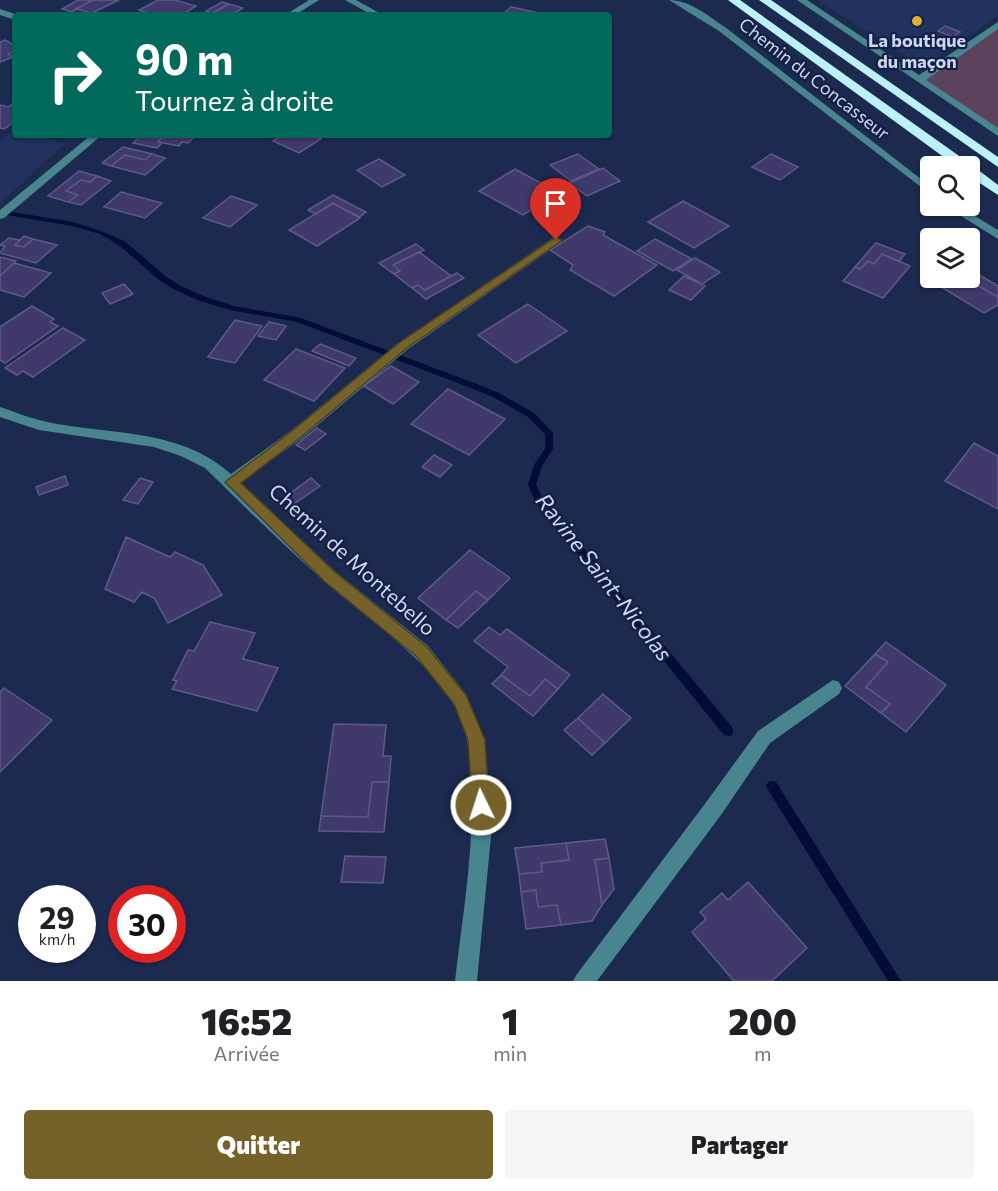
<!DOCTYPE html>
<html lang="fr">
<head>
<meta charset="utf-8">
<style>
  body { margin:0; font-family:Commissioner,sans-serif; background:#f6f6f6; color:#202124; height:100vh; display:flex; flex-direction:column; font-size:22px; white-space:nowrap }
  * { box-sizing:border-box; margin:0 }
  p { font-size:20px; color:#757577 }
  .icon { flex:none; width:33px; height:33px; fill:none; stroke:currentColor; stroke-width:2; stroke-linecap:round; stroke-linejoin:round }
  .map { position:relative; height:981px; overflow:hidden }
  .side { display:flex; flex-direction:column; background:#fff; flex:1 }
  .side>* { flex:none }
  .guide { position:absolute; left:12px; top:12px; width:600px; height:126px; border-radius:6px; box-shadow:0 2px 4px #0004; background:#00695c; color:#fff; overflow:hidden }
  .buttons { position:absolute; left:920px; top:156px; display:grid; gap:12px }
  .buttons a { display:grid; place-items:center; width:60px; height:60px; border-radius:6px; background:#fff; box-shadow:0 2px 4px #0004; font-size:30px }
  .speed { position:absolute; left:18px; top:885px; display:flex; gap:12px; font-size:30px; font-weight:700; text-align:center }
  .speed>* { display:grid; place-content:center; width:78px; height:78px; border-radius:50%; background:#fff; box-shadow:0 2px 4px #0004; line-height:1 }
  .speed small { font-size:15px; font-weight:400 }
  .speed .limit { border:9px solid #d22; background:#fff; color:#111 }
  .pin { position:absolute; display:grid; place-items:center; width:51px; height:51px; color:#fff; margin:-62px -26px; border-radius:50% 50% 50% 0; rotate:-45deg; box-shadow:0 0 6px #0007 }
  .pin .icon { rotate:45deg }
  .me { position:absolute; width:66px; margin:-33px; rotate:356deg; stroke-linejoin:round; filter:drop-shadow(0 0 4px #0008) }
  .turn { display:flex; align-items:center; gap:21px; height:126px; padding:0 24px; font-size:27px }
  .turn .icon { width:78px; height:78px; stroke-width:2.5 }
  .turn b { display:block; font-size:42px; line-height:51px }
  .eta { display:flex; justify-content:space-evenly; align-items:center; height:102px; text-align:center }
  .eta b { font-size:36px; font-weight:800; line-height:42px }
  .button { display:flex; gap:12px; margin-top:auto; padding:12px 24px }
  .button a { flex:1; height:69px; border-radius:6px; background:#75622b; color:#fff; font-size:24px; font-weight:800; line-height:69px; text-align:center }
  .button a+a { background:#f6f6f6; color:#202124 }
  .map>svg:first-child { display:block }
  .built { fill:#22325e }
  .green { fill:#5d425d }
  .lines { fill:none; stroke-linecap:round; stroke-linejoin:round }
  .stream { fill:#040c36; fill-rule:evenodd }
  .building { fill:#403a6c; stroke:#5e5a87; stroke-width:1.5 }
  .minor { fill:#48858e; fill-rule:evenodd }
  .highway { fill:#bbf2fa; fill-rule:evenodd }
  .route { fill:#75622b; stroke:#4c401c; stroke-width:1.5 }
  .poi-dot { fill:#deb133; stroke:#142045; stroke-width:2 }
  .labels { text-anchor:middle; stroke-width:4.5; stroke-linejoin:round; paint-order:stroke }
  .far-poi-label { font-size:18px; font-weight:bold; fill:#ced8f1; stroke:#142045 }
  .far-street-label { font-size:18px; fill:#ced8f1; stroke:#142045 }
  .street-label { font-size:21px; fill:#ced8f1; stroke:#142045 }
  .water-label { font-size:22px; font-style:italic; fill:#ccd9f8; stroke:#142045 }
</style>
</head>
<body>
<div class="map">
<svg width="998" height="981" viewBox="0 0 998 981">
  <rect width="100%" height="100%" fill="#1d2a50"/>
  <path class="built" d="M818 0H998V16L923 67Z
    M15 130V135H35L64 144 0 204V141Z"/>
  <path class="green" d="M998 25V133L919 80Z"/>
  <g class="lines">
    <path class="stream" d="M0 210 73 222 104 232 126 242 165 276 181 286 206 297 234 306 301 318 469 381 499 393 534 413 553 433V449L542 466 536 485 543 499 732 727 733 731 732 735 728 736 724 735 536 503 528 485 534 465 545 449V434L528 417 493 397 463 385 297 322 230 310 200 301 175 290 159 280 120 246 100 234 72 226 0 214Z
      M772 781 776 782 901 981H888L768 790 766 786 768 782Z"/>
  </g>
  <path class="building" d="M78 0H92L72 12 62 9Z
    M92 0H119L92 13 76 9Z
    M158 0H175L196 6 182 15H154L139 10Z
    M222 2 229 4 212 13 206 11Z
    M229 4 243 8 231 15H209Z
    M511 7 539 13 537 15H502Z
    M945 26 960 32 953 37 938 31Z
    M934 36 947 41 938 45 926 40Z
    M5 40 15 46V51L8 54 13 57 0 62V42Z
    M15 102V121L4 129 0 128V105L8 107Z
    M141 135H164L158 142 162 143 157 148 133 143Z
    M164 135H191L195 136 188 143 182 142 179 146 158 142Z
    M283 135H311L321 139 299 153 273 141Z
    M123 147 152 154 145 160 125 155 111 166 102 163Z
    M152 154 165 158 145 175 111 166 125 155 145 160Z
    M578 154 599 169 571 181 550 165Z
    M771 154 798 167 780 180 752 167Z
    M379 159 405 175 382 187 357 170Z
    M603 168 620 181 587 196 569 183Z
    M515 169 559 193 523 215 479 191Z
    M79 171 97 176 90 182 81 180 66 191 78 195 68 202 48 196Z
    M97 176 111 181 81 205 68 202 78 195 66 191 81 180 90 182Z
    M121 192 162 203 145 218 104 207Z
    M333 195 366 212 359 217 333 203 316 214 308 210Z
    M231 196 257 205 230 227 203 218Z
    M683 201 729 226 694 248 648 222Z
    M333 203 360 218 317 246 289 230Z
    M588 226 605 232 603 235 657 265 614 296 570 270 573 265 550 250Z
    M24 236 33 239 24 247 15 245Z
    M9 238 20 240 15 245 24 247 33 239 57 245 36 263 0 253 5 246 0 245Z
    M655 239 692 259 673 271 637 251Z
    M876 243 905 254 899 261 882 254 874 264 868 261 860 269 855 267Z
    M416 244 424 250 393 265 400 271 394 274 379 263Z
    M419 252 451 276 425 290 418 285 412 288 394 274 400 271 393 265Z
    M882 254 910 266 883 298 843 281 855 267 860 269 868 261 874 264Z
    M0 257 16 261 0 276Z
    M695 258 720 272 702 284 677 270Z
    M14 263 51 273 24 297 0 290V276Z
    M971 270 998 286V297L965 278H969Z
    M457 273 464 278 426 299 412 288 418 285 425 290Z
    M684 276 705 286 691 300 669 290Z
    M961 278H965L998 297V305L984 313 943 288Z
    M124 284 133 294 110 304 102 293Z
    M528 304 567 331 516 363 478 335Z
    M32 306 54 319 50 322 58 326 5 363 0 360V327Z
    M235 320 262 326 235 363 208 357Z
    M269 322 286 326 276 340 258 336Z
    M63 328 85 340 33 377 23 371 17 375 5 368Z
    M320 344 356 358 349 366 312 351Z
    M296 349 345 368 314 401 264 380Z
    M391 366 419 382 393 404 364 386Z
    M448 389 505 419 469 455 411 424Z
    M317 428 326 434 305 450 296 445Z
    M974 443 998 456V509L945 481Z
    M434 455 452 465 440 477 422 467Z
    M65 476 68 485 39 495 36 487Z
    M140 478 153 482 138 504 123 500Z
    M311 478 320 486 294 504 285 497Z
    M126 537 170 557 175 552 203 565 222 595 168 623 154 598 142 592 134 602 105 589Z
    M470 550 510 578 488 600 476 591 446 620 418 598Z
    M476 591 488 600 458 628 446 620Z
    M210 622 255 633 243 659 278 668 257 711 172 689 177 681 173 680 188 650 194 651Z
    M489 627 500 635 507 629 570 675 558 689 545 679 530 696 501 675 508 667 474 641Z
    M886 642 946 685 906 732 881 713 890 704 866 687 888 662 875 654Z
    M875 654 888 662 866 687 890 704 881 713 845 686Z
    M501 675 530 696 545 679 558 689 533 716 492 684Z
    M4 688 52 720 0 772V692Z
    M603 694 631 718 605 743 578 718Z
    M578 718 605 743 592 755 564 730Z
    M334 724 386 725 383 756H391L389 782H372L368 817 321 816Z
    M372 782H389L384 832 319 831 321 816 368 817Z
    M605 839 609 858 595 860 602 905 592 921 561 925 557 905 538 907 536 890 521 892 519 874 542 872 541 863 569 860 566 843Z
    M566 843 569 860 541 863 542 872 519 874 515 848Z
    M345 856 386 857 383 883 341 882Z
    M609 858 614 889 602 905 595 860Z
    M748 882 807 948 772 981H734L692 932 706 919 700 912 722 893 728 900Z
    M536 890 538 907 557 905 561 925 526 929 521 892Z"/>
  <g class="lines">
    <path class="minor" d="M309 0H319L295 15H285Z
      M345 0H356L383 15H372Z
      M669 0C690 0 708 16 725 27L930 186V194L719 31Z
      M797 0H807L919 75 998 22V29L926 80 998 128V136Z
      M0 9 18 15H15V20L0 15Z
      M91 135H102L4 218 0 219V210Z
      M945 206H958L998 230V239Z
      M556 236 562 240 560 243 408 349 302 438 240 483 336 572 428 646 466 694 485 739 492 826 477 981H455C464 904 480 817 467 741 456 674 370 623 324 581 283 545 244 506 205 468L181 456 154 447 39 430 0 417V407C13 411 26 417 39 420 104 436 178 426 231 474L292 430 398 343Z
      M833 680 839 682 842 688 839 694 770 743 721 815 597 981H573L577 974 707 801 758 731Z"/>
    <path class="highway" d="M728 0H740L969 163 998 185V195L969 176V166H956Z
      M759 0H771L998 157V167Z"/>
  </g>
  <path class="route" d="M556 237 562 240 560 242 407 348 301 437 241 483 335 572 427 647 466 695 485 740 489 805 487 811 481 813 474 811 472 805 468 740 454 704 416 656 324 581 225 482 292 431 399 343Z"/>
  <circle class="poi-dot" cx="917" cy="21" r="6"/>
  <g class="labels">
    <g class="far-poi-label">
      <text x="917" y="47">La boutique<tspan x="917" dy="21">du maçon</tspan></text>
    </g>
    <g class="far-street-label">
      <text transform="translate(814 79) rotate(38)" y="6">Chemin du Concasseur</text>
    </g>
    <g class="street-label">
      <text transform="translate(352 560) rotate(42)" y="7">Chemin de Montebello</text>
    </g>
    <g class="water-label">
      <text transform="translate(604 577) rotate(52)" y="8">Ravine Saint-Nicolas</text>
    </g>
  </g>
</svg>
<div class="buttons">
<a><svg class="icon" aria-label="search" viewBox="0 0 24 24"><circle cx="10" cy="10" r="6"/><path d="M15 15l6 6"/></svg></a>
<a><svg class="icon" aria-label="layers" viewBox="0 0 24 24"><path d="M12 4l9 5-9 5-9-5zM3 14l9 5 9-5"/></svg></a>
</div>
<div class="speed"><div>29<small>km/h</small></div><div class="limit">30</div></div>
<div class="pin" style="left:556px;top:240px;background:#d93025"><svg class="icon" aria-label="arrive" viewBox="0 0 24 24"><path d="M6 21V4h12l-3 4 3 4H6"/></svg></div>
<svg class="me" style="left:481px;top:805px" viewBox="-20 -20 40 40"><circle r="17" fill="#75622b" stroke="#fff" stroke-width="3"/><path d="M0-11L8 9 0 5-8 9z" fill="#fff"/></svg>
<div class="guide">
<div class="turn"><svg class="icon" aria-label="right" viewBox="0 0 24 24"><path d="M7 20v-9h11M14 6l5 5-5 5"/></svg><div><b>90 m</b>Tournez à droite</div></div>
</div>
</div>
<section class="side">
<div class="eta">
<div><b>16:52</b><p>Arrivée</p></div>
<div><b>1</b><p>min</p></div>
<div><b>200</b><p>m</p></div>
</div>
<div class="button"><a>Quitter</a><a>Partager</a></div>
</section>
</body>
</html>
